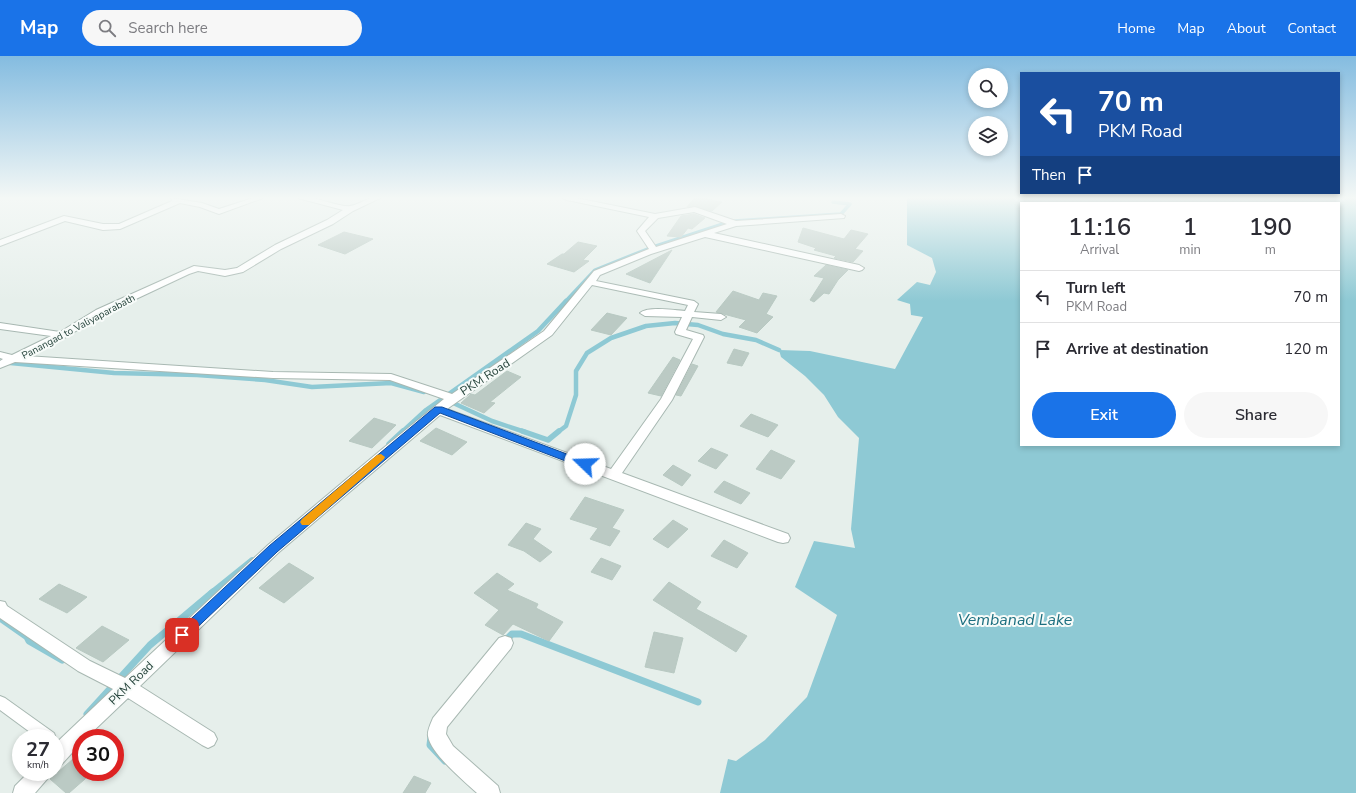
<!DOCTYPE html>
<html lang="en">
<head>
<meta charset="utf-8">
<style>
  body { margin:0; font-family:"Nunito Sans",sans-serif; background:#f7f7f7; color:#2b2b33; height:100vh; display:flex; flex-direction:column; font-size:15px; white-space:nowrap }
  * { box-sizing:border-box; margin:0 }
  p { font-size:13px; color:#7c7c81 }
  .icon { flex:none; width:22px; height:22px; fill:none; stroke:currentColor; stroke-width:2; stroke-linecap:round; stroke-linejoin:round }
  .map { position:relative; flex:1; overflow:hidden }
  .side { position:absolute; left:1020px; top:146px; width:320px; height:244px; display:flex; flex-direction:column; background:#fff; border-radius:0px; box-shadow:0 2px 6px #0003 }
  .side>* { flex:none }
  .top-card { position:absolute; left:1020px; top:16px; width:320px; height:122px; border-radius:0px; box-shadow:0 2px 6px #0003; background:#1a4fa0; color:#fff; overflow:hidden }
  .buttons { position:absolute; left:968px; top:12px; display:grid; gap:8px }
  .buttons a { display:grid; place-items:center; width:40px; height:40px; border-radius:50%; background:#fff; box-shadow:0 2px 6px #0003; font-size:20px }
  .speed { position:absolute; left:12px; top:673px; display:flex; gap:8px; font-size:20px; font-weight:700; text-align:center }
  .speed>* { display:grid; place-content:center; width:52px; height:52px; border-radius:50%; background:#fff; box-shadow:0 2px 6px #0003; line-height:1 }
  .speed small { font-size:10px; font-weight:400 }
  .speed .limit { border:6px solid #d22; background:#fff; color:#111 }
  .pin { position:absolute; display:grid; place-items:center; width:34px; height:34px; color:#fff; margin:-17px; border-radius:8px; box-shadow:0 2px 6px #0006 }
  .me { position:absolute; width:44px; margin:-22px; rotate:291deg; stroke-linejoin:round; filter:drop-shadow(0 0 3px #0008) }
  .turn { display:flex; align-items:center; gap:14px; height:84px; padding:0 12px; font-size:18px }
  .turn .icon { width:52px; height:52px; stroke-width:2.5 }
  .turn b { display:block; font-size:28px; line-height:34px }
  .then { display:flex; align-items:center; height:38px; padding:0 12px; background:#0003; gap:8px; font-size:15px }
  .eta { display:flex; justify-content:space-evenly; align-items:center; height:68px; text-align:center }
  .eta b { font-size:24px; font-weight:600; line-height:28px }
  .primary-button { display:flex; gap:8px; margin-top:auto; padding:8px 12px }
  .primary-button a { flex:1; height:46px; border-radius:24px; background:#1a73e8; color:#fff; font-size:16px; font-weight:600; line-height:46px; text-align:center }
  .primary-button a+a { background:#f7f7f7; color:#2b2b33 }
  ul { padding:0; list-style:none }
  li { display:flex; align-items:center; gap:12px; height:52px; padding:0 12px; border-top:1px solid #e1e1e2 }
  li div { flex:1 }
  li b { display:block; font-size:15px }
  li em { font-style:normal }
  header { display:flex; align-items:center; gap:24px; box-sizing:border-box; height:56px; padding:0 20px; background:#1a73e8; color:#fff }
  header strong { font-size:19px }
  nav { display:flex; gap:22px; margin-inline-start:auto; font-size:14px }
  .search { width:280px; height:36px; background:#f7f7f7; display:flex; align-items:center; gap:10px; box-sizing:border-box; padding:0 14px; border-radius:22px; color:#7c7c81; font-size:15px }
  .map>svg:first-child { display:block }
  .water { fill:#8ec9d4; fill-rule:evenodd }
  .lines { fill:none; stroke-linecap:round; stroke-linejoin:round }
  .stream-far3 { stroke:#8ec9d4; stroke-width:3.5 }
  .stream-far2 { stroke:#8ec9d4; stroke-width:4.5 }
  .stream-far1 { stroke:#8ec9d4; stroke-width:5.5 }
  .stream { stroke:#8ec9d4; stroke-width:7 }
  .building { fill:#bbcac4; stroke:#b8c9c2 }
  .lane-casing { stroke:#a8b8b2; stroke-width:2 }
  .street-casing { stroke:#a8b8b2; stroke-width:2 }
  .lane { fill:#fff; fill-rule:evenodd }
  .street { fill:#fff; fill-rule:evenodd }
  .route { fill:#1a73e8; stroke:#114b97 }
  .slow { fill:#f59e0b }
  .labels { text-anchor:middle; stroke-width:4; stroke-linejoin:round; paint-order:stroke }
  .far-street-label { font-size:10px; fill:#24423a; stroke:#f7fbf9 }
  .street-label { font-size:12px; fill:#24423a; stroke:#f7fbf9 }
  .near-water-label { font-size:16px; font-style:italic; fill:#1c6f80; stroke:#f7fbf9 }
</style>
</head>
<body>
<header>
<strong>Map</strong>
<div class="search"><svg class="icon" aria-label="search" viewBox="0 0 24 24"><circle cx="10" cy="10" r="6"/><path d="M15 15l6 6"/></svg>Search here</div>
<nav><a>Home</a><a>Map</a><a>About</a><a>Contact</a></nav>
</header>
<div class="map">
<svg width="1356" height="737" viewBox="0 0 1356 737">
  <rect width="100%" height="100%" fill="#e6efeb"/>
  <path class="water" d="M904 142H1356V737H720L728 703 736 705 765 684 807 641 837 559 795 531 814 485 855 492 851 473 859 382 838 361 824 339 805 320 781 301 779 294 810 295 895 313 923 261 911 259 910 248 897 244 917 226 930 229 936 216 932 202 907 189V142ZM1021 147H1339V389H1021Z"/>
  <g class="lines">
    <path class="stream-far3" d="M735 165 841 158 850 148 833 146
      M565 246 595 214 650 192 729 166"/>
    <path class="stream-far2" d="M0 306 114 317 197 319 265 324 312 331 391 327 424 336
      M449 345 492 365 525 376
      M402 376 426 354 538 275 566 245
      M558 376 566 370 576 339V315L587 297 611 282 646 270 675 267 698 269 723 278 756 284 779 294"/>
    <path class="stream-far1" d="M522 375 548 384 559 375
      M389 388 403 375
      M211 537 252 504"/>
    <path class="stream" d="M0 562 27 581 29 585 62 604
      M504 586 512 578H521L698 646
      M87 658 150 589 213 536
      M431 681 430 689 445 705"/>
  </g>
  <path class="building" d="M694 142H701L722 146 712 155 695 150 687 151Z
    M694 158 705 162 692 173 688 172 681 181 667 180 681 160Z
    M803 172 844 183 851 174 868 178 855 193 863 195 853 206 834 202 836 200 814 194 816 192 798 186Z
    M344 176 373 183 345 198 318 189Z
    M578 186 597 190 583 204 589 205 574 216 547 208 562 198H564Z
    M672 194 650 227 626 218Z
    M826 209 848 214 838 224 829 238 824 237 814 246 810 244 824 222 814 220Z
    M733 235 759 244 763 237 777 240 766 258 773 261 757 277 739 271 746 264 716 256Z
    M607 257 627 262 611 279 591 274Z
    M734 293 749 297 742 310 727 307Z
    M673 301 680 304 661 340 648 337Z
    M692 308 698 310 681 340 676 339Z
    M507 315 521 321 490 346 495 347 484 357 461 347 471 338 475 339Z
    M751 358 778 369 768 381 740 370Z
    M374 362 396 369 372 392 349 385Z
    M436 372 467 386 452 399 420 385Z
    M711 392 728 399 716 413 698 405Z
    M771 394 795 405 781 423 756 413Z
    M673 409 691 419 682 430 663 419Z
    M724 425 750 437 741 448 714 436Z
    M585 441 624 454 612 472 620 475 610 490 590 483 598 472 570 463Z
    M673 464 688 473 668 492 653 483Z
    M526 467 541 473 533 483 552 496 540 506 524 495 508 489Z
    M724 484 748 497 737 512 711 500Z
    M601 502 621 510 612 524 591 516Z
    M289 507 314 522 284 547 259 532Z
    M497 517 514 528 507 534 538 548 536 552 563 566 549 585 513 568 503 579 485 569 499 554 474 537Z
    M669 526 701 546 696 553 747 580 736 596 653 544Z
    M59 528 87 541 67 557 39 543Z
    M102 570 129 584 103 606 76 592Z
    M654 576 683 582 674 617 645 611Z
    M81 696V716H93L69 737H66L50 723Z
    M414 720 431 727 425 737H403Z"/>
  <g class="lines">
    <g class="lane-casing">
      <path id="lane" d="M0 640 5 642 54 677 56 682 55 684V682H38L0 654Z"/>
    </g>
    <g class="street-casing">
      <path id="street" d="M171 142 202 147 219 153 253 142H263L219 158 200 151 180 147 120 173 103 174 65 165 0 190V184L64 160 103 168H119L172 145Z
        M298 142C315 139 339 152 350 150 361 148 368 140 380 142L353 155 333 168 281 193 243 216 225 220 198 215 189 218 104 258 66 281 26 300 273 316 391 318 452 338 544 275 594 215 649 193 637 175 649 161 567 144 563 142H576L655 158 695 151 736 165 841 158 845 160 844 162 736 170 714 177 859 209 864 212 862 214 859 215 705 181 651 198 600 219 596 225 694 245 698 248 694 256 721 258 726 261 721 264 692 261 686 274 703 279 704 281 672 344 622 417 788 478 790 482 788 486 783 487 778 486 440 359 278 497 140 630 214 677 217 683 214 689 208 692 202 689 128 642 86 682H81V687L61 709 55 712V688L113 633 78 615 0 562V545L5 546 7 550 90 605 125 622 268 489 381 394 444 343 390 324 273 322 15 306 0 312V305L3 303 0 302V296L12 299 51 280 0 273V267L60 276 96 254 194 210 225 214 237 212 275 189 327 164 343 154ZM694 156 727 168 656 191 645 175 658 162ZM592 229 688 249 685 255C675 254 647 250 640 257L645 260 682 261 675 276 676 278 693 283 661 343 611 413 447 353 552 279Z
        M505 580 511 582 513 587 511 592 447 671 446 678 453 690 498 730 500 737H477C464 725 431 698 428 680 427 675 431 667 433 662L499 582Z
        M29 716H51L48 722 35 737H13L15 730Z"/>
    </g>
    <use href="#lane" class="lane"/>
    <use href="#street" class="street"/>
  </g>
  <linearGradient id="sky" x2="0" y2="1"><stop stop-color="#84bce0"/><stop offset="0.58" stop-color="#f4f8f6"/><stop offset="1" stop-color="#f4f8f6" stop-opacity="0"/></linearGradient>
  <rect width="1356" height="245" fill="url(#sky)"/>
  <path class="route" d="M435 351H442L588 406 590 408 588 411H581L440 357 277 496 186 582 182 584 178 582 176 579 178 575 269 490Z"/>
  <path class="slow" d="M381 398 385 401 384 403 309 469H302L300 466 302 463 377 399Z"/>
  <g class="labels">
    <g class="far-street-label">
      <text transform="translate(78 270) rotate(-28)" y="4">Panangad to Valiyaparabath</text>
    </g>
    <g class="street-label">
      <text transform="translate(485 321) rotate(-33)" y="4">PKM Road</text>
      <text transform="translate(131 627) rotate(-44)" y="4">PKM Road</text>
    </g>
    <g class="near-water-label">
      <text x="1015" y="569">Vembanad Lake</text>
    </g>
  </g>
</svg>
<div class="buttons">
<a><svg class="icon" aria-label="search" viewBox="0 0 24 24"><circle cx="10" cy="10" r="6"/><path d="M15 15l6 6"/></svg></a>
<a><svg class="icon" aria-label="layers" viewBox="0 0 24 24"><path d="M12 4l9 5-9 5-9-5zM3 14l9 5 9-5"/></svg></a>
</div>
<div class="speed"><div>27<small>km/h</small></div><div class="limit">30</div></div>
<div class="pin" style="left:182px;top:579px;background:#d93025"><svg class="icon" aria-label="arrive" viewBox="0 0 24 24"><path d="M6 21V4h12l-3 4 3 4H6"/></svg></div>
<svg class="me" style="left:585px;top:408px" viewBox="-20 -20 40 40"><circle r="19" fill="#fff"/><path d="M0-13L10 11 0 6-10 11z" fill="#1a73e8"/></svg>
<div class="top-card">
<div class="turn"><svg class="icon" aria-label="left" viewBox="0 0 24 24"><path d="M17 20v-9H6M10 6l-5 5 5 5"/></svg><div><b>70 m</b>PKM Road</div></div>
<div class="then">Then<svg class="icon" aria-label="arrive" viewBox="0 0 24 24"><path d="M6 21V4h12l-3 4 3 4H6"/></svg></div>
</div>
<section class="side">
<div class="eta">
<div><b>11:16</b><p>Arrival</p></div>
<div><b>1</b><p>min</p></div>
<div><b>190</b><p>m</p></div>
</div>
<ul>
<li><svg class="icon" aria-label="left" viewBox="0 0 24 24"><path d="M17 20v-9H6M10 6l-5 5 5 5"/></svg><div><b>Turn left</b><p>PKM Road</p></div><em>70 m</em></li>
<li><svg class="icon" aria-label="arrive" viewBox="0 0 24 24"><path d="M6 21V4h12l-3 4 3 4H6"/></svg><div><b>Arrive at destination</b></div><em>120 m</em></li>
</ul>
<div class="primary-button"><a>Exit</a><a>Share</a></div>
</section>
</div>
</body>
</html>
